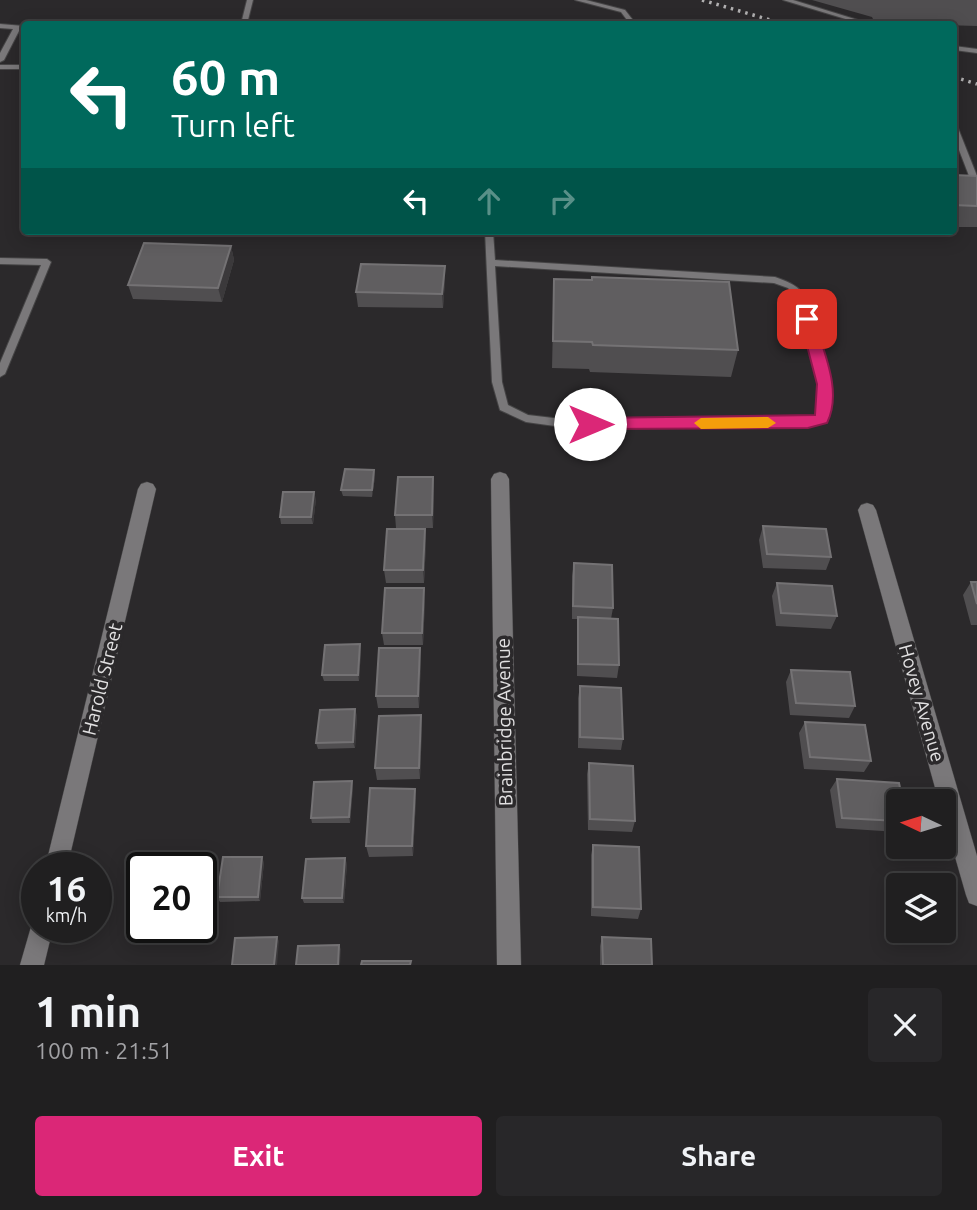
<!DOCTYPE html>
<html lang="en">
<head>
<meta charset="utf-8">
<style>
  body { margin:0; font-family:Ubuntu,sans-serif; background:#282729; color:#f1f3f6; height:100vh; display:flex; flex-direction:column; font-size:26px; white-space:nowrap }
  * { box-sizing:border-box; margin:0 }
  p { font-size:23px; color:#a2a2a5 }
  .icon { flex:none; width:38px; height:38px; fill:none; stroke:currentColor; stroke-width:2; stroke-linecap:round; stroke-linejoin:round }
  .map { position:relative; height:965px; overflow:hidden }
  .sheet { display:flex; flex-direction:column; background:#201f20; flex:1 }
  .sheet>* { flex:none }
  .banner { position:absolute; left:21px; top:21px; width:936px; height:214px; border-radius:7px; box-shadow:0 4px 18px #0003,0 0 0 2px #3d3d3e; background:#00695c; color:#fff; overflow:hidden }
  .needle { width:46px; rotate:274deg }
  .fabs { position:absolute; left:886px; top:789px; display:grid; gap:14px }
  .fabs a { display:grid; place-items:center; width:70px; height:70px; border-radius:7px; background:#201f20; box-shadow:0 4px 18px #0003,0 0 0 2px #3d3d3e; font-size:35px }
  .speed { position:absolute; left:21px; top:852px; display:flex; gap:14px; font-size:35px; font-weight:700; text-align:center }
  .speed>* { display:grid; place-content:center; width:91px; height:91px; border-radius:50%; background:#201f20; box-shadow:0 4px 18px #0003,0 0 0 2px #3d3d3e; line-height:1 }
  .speed small { font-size:18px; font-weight:400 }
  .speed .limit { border:4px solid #111; border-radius:10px; background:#fff; color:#111 }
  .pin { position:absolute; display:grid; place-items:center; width:60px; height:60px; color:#fff; margin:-30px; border-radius:14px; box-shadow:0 4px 10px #0006 }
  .me { position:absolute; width:77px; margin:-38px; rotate:90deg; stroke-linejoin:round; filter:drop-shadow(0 0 5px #0008) }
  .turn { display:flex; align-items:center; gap:24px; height:147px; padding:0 35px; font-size:32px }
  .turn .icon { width:91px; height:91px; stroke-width:2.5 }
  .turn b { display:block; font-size:49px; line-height:60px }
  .lanes { display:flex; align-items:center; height:66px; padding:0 35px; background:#0003; justify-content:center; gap:35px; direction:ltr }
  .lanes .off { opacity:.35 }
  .round { display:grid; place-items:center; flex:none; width:74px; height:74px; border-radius:7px; background:#282729 }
  .summary { display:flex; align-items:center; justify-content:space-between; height:119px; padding:0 35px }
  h1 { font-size:42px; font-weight:700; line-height:52px }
  .cta { display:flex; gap:14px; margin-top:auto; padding:14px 35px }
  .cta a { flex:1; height:80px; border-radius:7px; background:#db2777; color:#fff; font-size:28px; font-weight:700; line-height:80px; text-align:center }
  .cta a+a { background:#282729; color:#f1f3f6 }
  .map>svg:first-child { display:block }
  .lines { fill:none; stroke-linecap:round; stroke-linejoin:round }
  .lane-casing { stroke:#454445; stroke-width:2 }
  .street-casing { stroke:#454445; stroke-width:1 }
  .lane { fill:#7a787a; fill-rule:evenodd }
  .street { fill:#7a787a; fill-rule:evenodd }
  .rail { stroke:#b1b0b1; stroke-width:3.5; stroke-dasharray:2.5 5; stroke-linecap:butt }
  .wall { fill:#504e50 }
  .shaded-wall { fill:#3b393b }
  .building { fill:#605e60; stroke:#747274; stroke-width:2 }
  .route { fill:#db2777; stroke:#8e194d; stroke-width:2 }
  .slow { fill:#f59e0b }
  .labels { text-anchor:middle; stroke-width:7; stroke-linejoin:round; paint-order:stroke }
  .street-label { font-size:19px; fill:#e2e1e2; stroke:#2b292b }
</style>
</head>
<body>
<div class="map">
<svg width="977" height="965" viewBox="0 0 977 965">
  <rect width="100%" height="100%" fill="#2b292b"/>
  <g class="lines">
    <g class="lane-casing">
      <path id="lane" d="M247 0H253L247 24H241Z
        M575 0H586L625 10 636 24H630L621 12Z
        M783 0H793L871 24H862Z
        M0 24 24 26V28L20 29 4 60 0 62V53L13 29 0 28Z
        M954 46 977 49V53L954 50Z
        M0 65H24V69H0Z
        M954 126 958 128 977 176V186L954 185V181H971L954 137Z
        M485 231H493L495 260 775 277C786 281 795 284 803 293 808 300 810 311 812 319 823 351 837 389 825 422L808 426 562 427 526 422 500 410 492 382ZM495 266 774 283 788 288 797 298 818 373 819 404 817 416 808 418 562 419 528 415 508 405 502 382Z
        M0 258 47 259 51 262 5 374 0 377V363L41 265 0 264Z"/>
    </g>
    <g class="street-casing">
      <path id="street" d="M500 472 506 474 509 479 521 965H497L491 479 494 474Z
        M147 482 153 484 156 489 67 868H45L138 489 141 484Z
        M867 503 873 505 876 510 977 856V906L969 903 966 895 943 815V802H939L858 510 861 505Z
        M37 918V928H53L44 965H20L33 920Z"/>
    </g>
    <use href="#lane" class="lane"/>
    <use href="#street" class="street"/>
    <path class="rail" d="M702 0 784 24
      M954 77 977 84"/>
  </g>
  <path class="wall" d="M812 0H977V26L910 24 909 22 874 21 872 17Z
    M954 175 977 176V227H954Z
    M231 246 234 260 222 302 133 299 128 285Z
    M554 279 738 350 731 377 590 372 589 369 552 368Z
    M445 280 443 308 358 307 356 292Z
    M374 470 375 477 372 497 343 496 341 490Z
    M433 477 434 491 433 528H396L395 515Z
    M316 499 313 524H281L280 517Z
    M763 526 831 557 826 570 763 568 759 540Z
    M425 529 426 543 424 583H386L384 570Z
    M574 563 613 608 611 619 619 665 617 678 577 676V630L578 619H572V576Z
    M971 582H977V625H971L963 595Z
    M777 583 837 616 831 629 776 626 772 596Z
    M425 601 423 645H384L382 633Z
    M361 651 359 681H324L322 675Z
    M421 660 419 708H378L376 696Z
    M791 670 855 706 849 718 790 715 786 682Z
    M580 686 623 739 621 750 578 748V698Z
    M357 715 355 748 318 749 316 743Z
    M421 715 422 727 420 779 377 780 375 768Z
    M805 722 871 761 864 772 804 769 799 733Z
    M589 763 635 821 632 832 588 830 587 774Z
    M837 779 898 802V832L836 828 830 790Z
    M353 787 350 823H312L311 818Z
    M416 799 413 856 369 857 366 846Z
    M593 845 641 909 638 919 591 916V855Z
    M264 862 260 901 220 902 217 897Z
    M347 863 344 903H304L302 898Z
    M602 937 652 965H600V946Z"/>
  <path class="shaded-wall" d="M231 246 234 260 222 302 218 288Z
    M445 266V280L443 308 442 294Z
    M374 470 375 477 372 497V490Z
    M433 477 434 491 433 528 432 515Z
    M314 492 316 499 313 524 311 517Z
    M425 529 426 543 424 583 423 570Z
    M424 588 425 601 423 645 422 633Z
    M360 644 361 651 359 681 358 675Z
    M420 648 421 660 419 708 418 696Z
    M355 709 357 715 355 748 353 742Z
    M421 715 422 727 420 779 419 768Z
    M352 781 353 787 350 823 349 817Z
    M415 789 416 799 413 856 412 846Z
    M262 857 264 862 260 901 258 897Z
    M345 858 347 863 344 903 342 898Z
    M277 937 279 941 277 965H274Z
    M339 945 341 949 340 965H338Z"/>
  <path class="building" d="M954 175 977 176V206L954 205Z
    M144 243 231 246 218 288 128 285Z
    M361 264 445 266 442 294 356 292Z
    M592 277 729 282 738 350 593 345 592 342 553 341 554 279 592 280Z
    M345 469 374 470 372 490H341Z
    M398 477H433L432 515H395Z
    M283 492H314L311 517H280Z
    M763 526 826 529 831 557 767 554Z
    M387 529H425L423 570H384Z
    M574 563 612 565 613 608 573 606Z
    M971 582H977V604Z
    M777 583 832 586 837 616 781 613Z
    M385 588H424L422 633H382Z
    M578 617 618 619 619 665 578 664Z
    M360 644 358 675H322L325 645Z
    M379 648H420L418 696H376Z
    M791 670 850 672 855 706 796 703Z
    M580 686 621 688 623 739 580 737Z
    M355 709 353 742 316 743 320 710Z
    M421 715 419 768H375L379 716Z
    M805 722 865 725 871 761 810 757Z
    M589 763 633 766 635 821 590 819Z
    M837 779 899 783 903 802H898V821L842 818Z
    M352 781 349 817 311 818 314 782Z
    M370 788 415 789 412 846H366Z
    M593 845 639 847 641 909 593 907Z
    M223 857H262L258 897H217Z
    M345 858 342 898H302L306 859Z
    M277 937 274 965H232L235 938Z
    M602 937 651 939 652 965H603Z
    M339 945 338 965H296L298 946Z
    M362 961H411L410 965H361Z"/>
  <path class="route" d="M807 314 814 319C823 351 843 391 827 423L808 428 590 429 583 424 590 418 815 415 817 384 800 319Z"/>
  <path class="slow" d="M768 417 776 423 768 428 701 429 694 423 701 418Z"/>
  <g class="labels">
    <g class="street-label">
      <text transform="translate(102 679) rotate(-76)" y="7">Harold Street</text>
      <text transform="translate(922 703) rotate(74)" y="7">Hovey Avenue</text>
      <text transform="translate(504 722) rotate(-91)" y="7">Brainbridge Avenue</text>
    </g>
  </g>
</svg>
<div class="fabs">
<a><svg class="needle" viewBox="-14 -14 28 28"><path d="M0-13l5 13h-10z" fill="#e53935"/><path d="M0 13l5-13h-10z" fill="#a2a2a5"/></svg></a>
<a><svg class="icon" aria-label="layers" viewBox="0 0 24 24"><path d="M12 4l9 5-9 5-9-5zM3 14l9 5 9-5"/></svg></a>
</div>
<div class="speed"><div>16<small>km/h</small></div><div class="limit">20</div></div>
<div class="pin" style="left:807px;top:319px;background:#d93025"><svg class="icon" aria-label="arrive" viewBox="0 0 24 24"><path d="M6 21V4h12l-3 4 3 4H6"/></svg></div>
<svg class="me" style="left:590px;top:424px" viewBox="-20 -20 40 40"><circle r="19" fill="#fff"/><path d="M0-13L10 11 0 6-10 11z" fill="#db2777"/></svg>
<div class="banner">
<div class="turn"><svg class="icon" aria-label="left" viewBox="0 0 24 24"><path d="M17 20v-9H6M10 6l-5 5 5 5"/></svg><div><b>60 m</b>Turn left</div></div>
<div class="lanes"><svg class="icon" aria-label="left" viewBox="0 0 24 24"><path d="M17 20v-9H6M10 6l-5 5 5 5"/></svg><svg class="icon off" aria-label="ahead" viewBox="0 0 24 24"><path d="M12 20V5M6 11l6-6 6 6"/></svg><svg class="icon off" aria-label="right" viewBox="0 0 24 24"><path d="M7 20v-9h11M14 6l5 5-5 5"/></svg></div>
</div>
</div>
<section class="sheet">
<div class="summary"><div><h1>1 min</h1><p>100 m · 21:51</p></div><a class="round"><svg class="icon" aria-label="close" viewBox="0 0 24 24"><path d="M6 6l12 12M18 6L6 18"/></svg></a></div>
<div class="cta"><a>Exit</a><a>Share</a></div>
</section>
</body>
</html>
